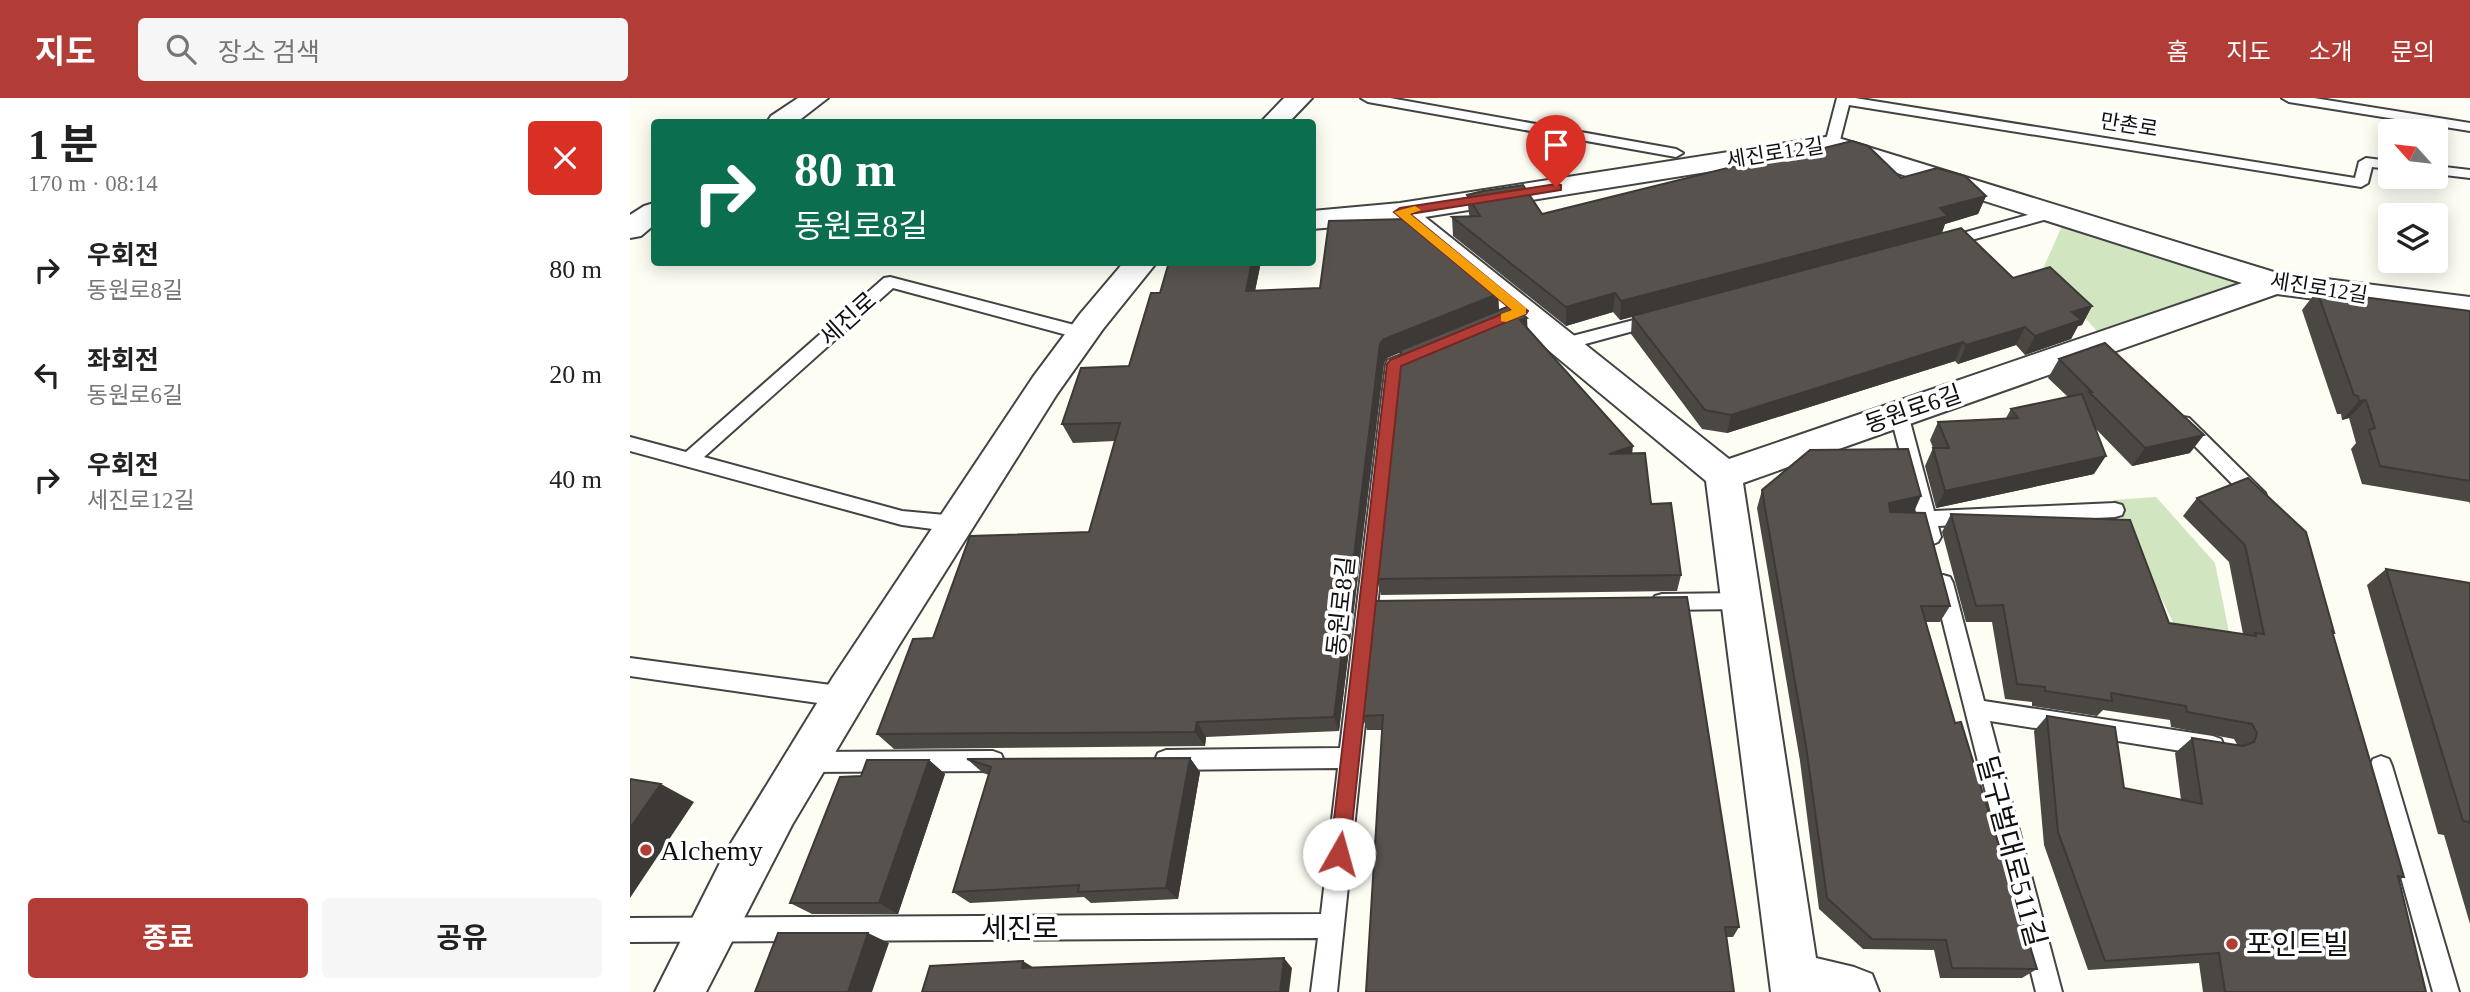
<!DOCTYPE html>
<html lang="ko">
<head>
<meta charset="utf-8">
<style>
  body { margin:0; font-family:"Times New Roman","Noto Sans KR",serif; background:#f6f6f6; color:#222; height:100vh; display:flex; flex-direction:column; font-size:26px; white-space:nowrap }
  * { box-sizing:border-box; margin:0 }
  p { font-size:23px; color:#767676 }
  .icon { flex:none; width:38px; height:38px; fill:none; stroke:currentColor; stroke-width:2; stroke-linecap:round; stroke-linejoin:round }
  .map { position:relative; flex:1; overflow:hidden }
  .panel { display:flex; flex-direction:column; background:#fff; width:630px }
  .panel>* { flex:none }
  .banner { position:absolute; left:21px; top:21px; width:665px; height:147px; border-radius:7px; box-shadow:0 4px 18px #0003; background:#0b6e4f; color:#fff; overflow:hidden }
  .needle { width:46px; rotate:297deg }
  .tools { position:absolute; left:1748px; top:21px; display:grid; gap:14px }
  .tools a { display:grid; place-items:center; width:70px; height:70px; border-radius:7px; background:#fff; box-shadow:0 4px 18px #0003; font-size:35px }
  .pin { position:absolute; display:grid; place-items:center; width:60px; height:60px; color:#fff; margin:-72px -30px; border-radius:50% 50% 50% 0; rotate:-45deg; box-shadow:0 0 7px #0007 }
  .pin .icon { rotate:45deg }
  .me { position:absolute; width:77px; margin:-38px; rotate:7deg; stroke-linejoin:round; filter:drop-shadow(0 0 5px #0008) }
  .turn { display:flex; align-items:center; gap:24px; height:147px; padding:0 28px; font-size:32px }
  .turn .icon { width:91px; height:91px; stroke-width:2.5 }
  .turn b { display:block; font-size:49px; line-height:60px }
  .round { display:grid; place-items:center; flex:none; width:74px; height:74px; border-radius:7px; background:#f6f6f6 }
  .summary { display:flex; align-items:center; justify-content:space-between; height:119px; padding:0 28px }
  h1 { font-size:42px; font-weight:700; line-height:52px }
  .cta { display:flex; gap:14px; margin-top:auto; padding:14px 28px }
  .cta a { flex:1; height:80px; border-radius:7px; background:#b23d36; color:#fff; font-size:28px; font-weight:700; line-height:80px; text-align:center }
  .cta a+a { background:#f6f6f6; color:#222 }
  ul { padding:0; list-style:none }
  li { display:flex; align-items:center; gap:21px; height:105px; padding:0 28px }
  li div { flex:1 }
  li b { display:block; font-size:26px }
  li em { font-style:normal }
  header { display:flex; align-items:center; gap:42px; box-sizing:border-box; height:98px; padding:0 35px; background:#b23d36; color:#fff }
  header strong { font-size:33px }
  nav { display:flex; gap:38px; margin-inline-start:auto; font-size:24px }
  .search { width:490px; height:63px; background:#f6f6f6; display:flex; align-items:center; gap:18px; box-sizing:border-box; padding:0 24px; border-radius:7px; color:#767676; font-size:26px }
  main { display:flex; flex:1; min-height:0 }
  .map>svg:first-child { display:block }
  .green { fill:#d0e5c0 }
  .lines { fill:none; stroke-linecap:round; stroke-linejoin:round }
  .service-casing { stroke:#434343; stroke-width:4 }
  .minor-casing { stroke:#434343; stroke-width:4 }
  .tertiary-casing { stroke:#434343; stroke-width:4 }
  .service { fill:#fff; fill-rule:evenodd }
  .minor { fill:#fff; fill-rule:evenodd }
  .tertiary { fill:#fff; fill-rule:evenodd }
  .wall { fill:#4b4742 }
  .shaded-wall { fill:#3d3936 }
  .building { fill:#57524d; stroke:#3d3936; stroke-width:2 }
  .route { fill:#b23d36; stroke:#742823; stroke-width:2 }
  .slow { fill:#f59e0b }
  .poi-dot { fill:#b23d36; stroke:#fff; stroke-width:2.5 }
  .labels { text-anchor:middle; stroke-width:7; stroke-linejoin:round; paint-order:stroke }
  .far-street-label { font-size:21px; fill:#101010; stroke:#fff }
  .street-label { font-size:24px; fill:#101010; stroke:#fff }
  .near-poi-label { font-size:28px; fill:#101010; stroke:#fff; text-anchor:start }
  .near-street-label { font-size:28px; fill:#101010; stroke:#fff }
</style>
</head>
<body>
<header>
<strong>지도</strong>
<div class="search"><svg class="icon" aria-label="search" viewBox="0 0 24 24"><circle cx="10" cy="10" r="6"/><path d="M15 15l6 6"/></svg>장소 검색</div>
<nav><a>홈</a><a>지도</a><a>소개</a><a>문의</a></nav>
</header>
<main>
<section class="panel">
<div class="summary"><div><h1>1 분</h1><p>170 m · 08:14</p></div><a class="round" style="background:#d93025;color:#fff"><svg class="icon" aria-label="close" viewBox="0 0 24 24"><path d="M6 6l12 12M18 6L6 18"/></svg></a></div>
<ul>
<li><svg class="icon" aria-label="right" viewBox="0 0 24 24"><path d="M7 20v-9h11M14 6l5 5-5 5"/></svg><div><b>우회전</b><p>동원로8길</p></div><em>80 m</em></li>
<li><svg class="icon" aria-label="left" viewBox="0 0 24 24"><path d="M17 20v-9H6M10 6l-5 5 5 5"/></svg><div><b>좌회전</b><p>동원로6길</p></div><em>20 m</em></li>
<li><svg class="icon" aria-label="right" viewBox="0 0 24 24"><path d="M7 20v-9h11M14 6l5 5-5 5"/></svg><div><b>우회전</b><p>세진로12길</p></div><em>40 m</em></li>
</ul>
<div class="cta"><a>종료</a><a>공유</a></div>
</section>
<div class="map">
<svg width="1840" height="894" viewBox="0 0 1840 894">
  <rect width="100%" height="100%" fill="#fefdf4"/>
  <path class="green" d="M1432 128 1609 184 1467 233 1412 173Z
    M1526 399 1585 465 1600 539 1549 536 1483 402Z"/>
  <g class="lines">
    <g class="service-casing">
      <path id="service" d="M731 0H760L1046 51 1053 55 1046 59 738 4Z
        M1207 0H1225L1725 80 1729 64 1736 60 1760 63V71L1742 69 1738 85 1731 89 1219 7 1209 46 1202 50 1195 46Z
        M1652 0H1684L1840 25V33L1659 4Z
        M1806 68 1840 72V80L1806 76Z
        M1423 110 1428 112 1430 115 1428 118 1316 149 1308 144 1311 141Z
        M260 179 452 229 460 235 452 241 263 190 74 359 272 413 326 418 333 421 335 426 333 431 326 434 272 427 0 353V339L56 354 254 180Z
        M1027 216 1035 221 1033 225 933 252 925 246 927 242Z
        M794 248 800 250 802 254 800 258 772 269 707 894H681L688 840 0 844V820L691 816 708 670 536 672 528 669 525 662 528 655 536 652 710 650 756 266 758 262Z
        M1269 310 1275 311 1278 316 1304 413 1485 405 1492 407 1494 412 1492 417 1485 419 1308 428 1311 439 1308 444 1301 447 1294 444 1260 316 1263 311Z
        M1553 319 1559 320 1635 395 1637 400 1635 405 1628 407 1621 405 1547 330 1544 325 1547 320Z
        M1313 477 1320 479 1323 485 1354 603 1583 638 1591 641 1594 648 1591 655 1583 658 1360 623 1432 894H1406L1303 485 1306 479Z
        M1112 495 1119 497 1122 503 1119 509 1112 511 1032 512 1025 510 1022 504 1025 498 1032 496Z
        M0 560 216 589 224 592 227 599 224 606 216 609 0 578Z
        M363 653 371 656 374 663 371 670 363 673 175 674 167 671 164 664 167 657 175 654Z
        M1751 658 1759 661 1762 668 1829 894H1803L1740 668 1743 661Z"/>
    </g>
    <g class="minor-casing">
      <path id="minor" d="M168 0H198L167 24H137L141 18Z
        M1202 38 1647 175 1840 199V221L1647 196 1113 385 1186 860 1224 869 1242 876 1249 894H1141L1076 383 764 124 682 131V113L770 105ZM1201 54 1612 185 1099 361 795 119Z
        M24 105V127L11 138 0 140V117L14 108Z"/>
    </g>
    <g class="tertiary-casing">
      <path id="tertiary" d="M654 0H682L659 24H631Z
        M494 164H527L473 231 427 296 269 547 162 727 76 894H25L95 755 203 579 403 279 450 216Z"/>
    </g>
    <use href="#service" class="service"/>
    <use href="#minor" class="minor"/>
    <use href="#tertiary" class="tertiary"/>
  </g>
  <path class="wall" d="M1174 55 1271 80 1356 98 1348 116 1315 126 1312 135 1383 180 1462 208 1452 227 1448 228 1441 241 1395 257 1386 247 1328 266 1325 263 1097 335 1072 331 1001 236 1002 219 990 222 983 214 936 228 823 138 822 119H840L839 116 837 97 912 116Z
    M631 164 625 193 868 196 869 213 898 230 1002 355 1051 477 1047 493 751 497 747 481 771 254 757 260 754 265 709 633 576 639 575 648 264 651 247 636 303 540 459 434 485 343 443 345 432 326 499 268 530 195Z
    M1687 193 1840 213V406L1839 404 1732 386 1721 351 1726 345 1719 320 1712 322 1711 316H1707L1672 212Z
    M1429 261 1560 355 1502 368 1465 330 1464 376 1306 410 1295 368 1303 350 1300 342 1308 324 1376 320 1381 311 1438 299 1418 280Z
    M1132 392 1283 415 1320 508 1310 524H1295L1325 625 1407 871 1392 880H1310L1304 852 1233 851 1189 811 1170 663 1127 410Z
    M1567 400 1704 534 1702 535 1774 779 1769 782 1796 894H1573L1569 865 1458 872 1414 747 1404 633 1417 618 1494 690 1551 702 1545 655 1562 640 1608 648 1604 641 1541 629 1540 622 1473 612 1467 618 1402 608V604L1375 601 1362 524H1336L1312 434 1321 416 1539 525 1613 536 1599 464 1553 418Z
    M1756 471 1840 485V826L1814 737 1808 736 1737 487Z
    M744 503 1109 829 1103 839H1096L752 632H737L732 618Z
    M560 660 570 674 548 801 461 805 454 799 340 805 323 794 359 677 353 675 337 661Z
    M299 662 315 676 268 816H182L160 805 231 678Z"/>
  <path class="shaded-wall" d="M1356 98 1348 116 1315 126 1311 137 990 222 991 203Z
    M622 164H631L621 212 616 193Z
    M985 195 983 214 936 228V209Z
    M868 196 869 214 757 260 754 265 709 633 704 619 750 246 754 241Z
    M1462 208 1452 227 1448 228 1441 241 1395 257 1405 238 1442 214Z
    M897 220 898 239 890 222Z
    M1395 229 1386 247 1328 266 1336 247Z
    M1333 244 1325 263 1097 335 1101 317Z
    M1736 302 1719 320 1712 322 1729 303Z
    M1574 337 1560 355 1502 368 1515 350Z
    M1003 348 1001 366 979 356Z
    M1476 358 1464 376 1306 410 1315 393Z
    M1291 398 1283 416 1252 423 1259 405Z
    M567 624 576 639 575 648 565 634Z
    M560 660 570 674 548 801 536 790Z
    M299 662 315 676 268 816 249 805Z
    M31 686 64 704 0 800V730Z
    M238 835 259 845 242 894H218Z
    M654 860 662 870 659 894H650Z
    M393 863 409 873 392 870Z"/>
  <path class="building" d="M1222 43 1238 48 1271 80 1307 70 1335 78 1356 98 1310 110 1318 118 991 203 985 195 936 209 822 119 850 118 837 97 853 93 893 87 912 116 1170 52 1174 55Z
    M776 121 868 196 754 241 750 246 704 619 567 624 565 634 247 636 283 541 303 540 340 438 459 434 490 325 432 326 451 270 499 268 521 195H530L539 164H622L616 193 690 190 699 123Z
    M1331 130 1383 180 1420 169 1462 208 1442 214 1451 222 1405 238 1395 229 1336 247 1333 244 1101 317 1075 312 1002 218Z
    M1687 193 1840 213V383L1750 368 1739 332 1745 330 1736 302 1729 303 1728 298 1724 297Z
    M882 207 897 220 890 222 1003 348 979 356 1015 355 1021 406 1041 405 1051 477 747 481 771 252Z
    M1475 245 1574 337 1515 350 1459 294H1462L1429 261Z
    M1452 296 1476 358 1315 393 1303 350H1319L1308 324 1388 320 1381 311Z
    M1278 351 1291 398 1259 405 1260 414 1295 415 1320 508H1291L1325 625 1331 624 1407 871 1322 870 1316 842 1242 841 1197 800 1176 648 1132 392 1180 352Z
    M1618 380 1676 434 1704 534 1702 533 1774 779 1768 778 1796 894H1595L1589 855 1475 863 1428 734 1417 618 1485 629 1494 690 1572 706 1562 640 1613 648 1624 644 1627 635 1622 626 1557 614 1556 608 1481 595 1482 603 1415 593V589L1387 586 1373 507 1346 508 1321 416 1500 422 1539 525 1626 538 1625 535 1634 536 1615 447 1567 400Z
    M1756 471 1840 485V726V724L1833 723Z
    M1057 499 1109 829H1095L1104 894H736L753 617 732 618 744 503Z
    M560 660 536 790 448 794 449 787 323 794 361 669 337 661Z
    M237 662H299L249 805H160L210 679 231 678Z
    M0 681 31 686 0 730Z
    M148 835H238L218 894H125Z
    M654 860 650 894H292L300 868 393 863 392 870Z"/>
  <path class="route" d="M926 86 931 87V92L780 116 898 213 896 216 771 268 719 756 716 763 709 766 702 763 700 756 757 266 760 262 882 212 764 114 770 110Z"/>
  <path class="slow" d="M785 108 791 112 780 116 896 210V216L876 224 871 223V216L882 212 764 114Z"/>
  <g class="poi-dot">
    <circle cx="16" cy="752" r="7"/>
    <circle cx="1602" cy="846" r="7"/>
  </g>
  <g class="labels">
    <g class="far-street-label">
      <text transform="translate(1499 27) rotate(9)" y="7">만촌로</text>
      <text transform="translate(1145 55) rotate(-9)" y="7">세진로12길</text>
      <text transform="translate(1689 190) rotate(9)" y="7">세진로12길</text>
    </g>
    <g class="street-label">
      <text transform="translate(218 221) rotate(-42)" y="8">세진로</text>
      <text transform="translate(1283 311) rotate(-19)" y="8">동원로6길</text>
      <text transform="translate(711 508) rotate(-84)" y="8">동원로8길</text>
    </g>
    <g class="near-poi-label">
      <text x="30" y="762">Alchemy</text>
      <text x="1616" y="856">포인트빌</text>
    </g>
    <g class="near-street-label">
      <text transform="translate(1382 753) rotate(75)" y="10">달구벌대로511길</text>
      <text x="390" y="840">세진로</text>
    </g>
  </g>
</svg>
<div class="tools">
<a><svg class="needle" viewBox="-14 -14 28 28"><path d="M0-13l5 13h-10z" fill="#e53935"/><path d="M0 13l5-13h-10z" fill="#767676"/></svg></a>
<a><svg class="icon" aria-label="layers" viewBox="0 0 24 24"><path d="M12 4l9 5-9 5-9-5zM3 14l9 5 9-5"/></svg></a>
</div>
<div class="pin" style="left:926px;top:89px;background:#d93025"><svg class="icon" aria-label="arrive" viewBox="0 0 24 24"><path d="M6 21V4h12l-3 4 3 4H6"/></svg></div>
<svg class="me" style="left:709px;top:756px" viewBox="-20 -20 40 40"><circle r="19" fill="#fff"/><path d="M0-13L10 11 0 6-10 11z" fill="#b23d36"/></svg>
<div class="banner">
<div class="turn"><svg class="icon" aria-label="right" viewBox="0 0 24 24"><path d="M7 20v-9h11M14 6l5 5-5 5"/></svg><div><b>80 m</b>동원로8길</div></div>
</div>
</div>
</main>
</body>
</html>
